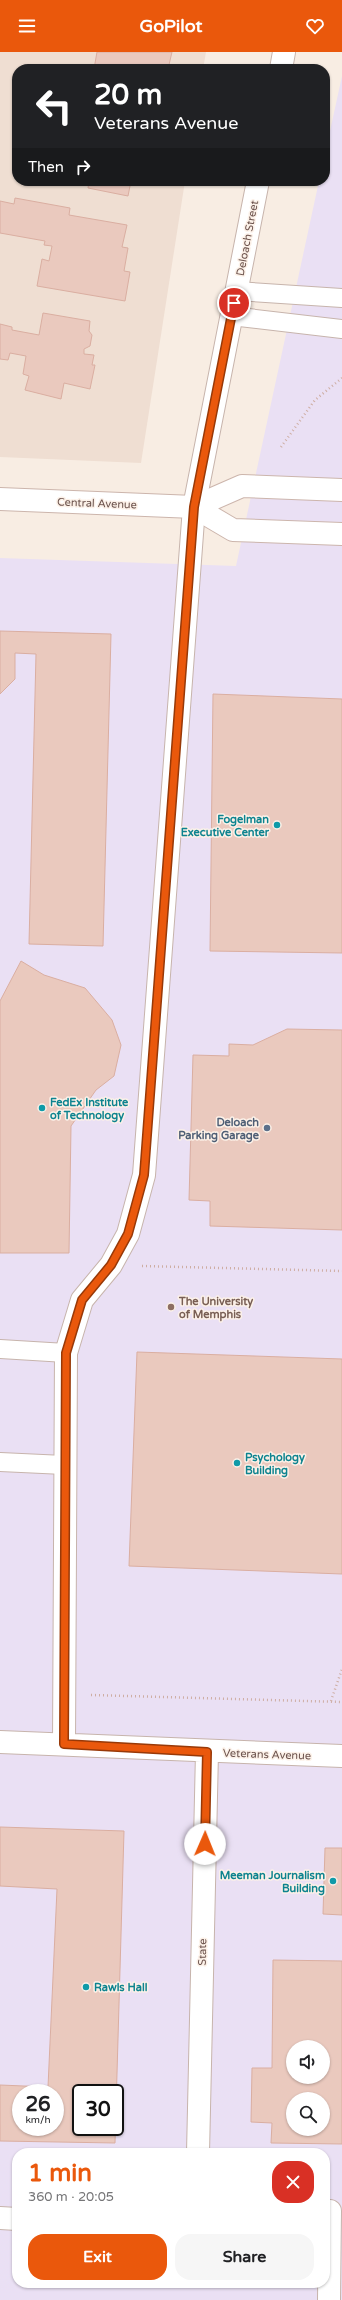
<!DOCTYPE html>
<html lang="en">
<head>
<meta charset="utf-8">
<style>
  body { margin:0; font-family:"Varela Round",sans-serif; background:#f6f6f6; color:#202124; height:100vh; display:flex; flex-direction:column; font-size:15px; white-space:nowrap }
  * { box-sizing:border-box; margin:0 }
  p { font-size:13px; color:#757577 }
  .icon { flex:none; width:22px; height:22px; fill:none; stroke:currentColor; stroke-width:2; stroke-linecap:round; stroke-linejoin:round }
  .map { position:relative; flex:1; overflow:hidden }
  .panel { position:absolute; left:12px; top:2096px; width:318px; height:140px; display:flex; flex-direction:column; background:#fff; border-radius:16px; box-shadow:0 1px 3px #0004 }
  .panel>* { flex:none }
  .top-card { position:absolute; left:12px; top:12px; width:318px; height:122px; border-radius:16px; box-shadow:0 1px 3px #0004; background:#202124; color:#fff; overflow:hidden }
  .fabs { position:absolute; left:286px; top:1988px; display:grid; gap:8px }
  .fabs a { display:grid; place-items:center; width:44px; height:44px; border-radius:50%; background:#fff; box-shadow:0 1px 3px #0004; font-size:20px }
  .speed { position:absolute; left:12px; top:2032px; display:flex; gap:8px; font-size:20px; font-weight:700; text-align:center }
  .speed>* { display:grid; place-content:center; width:52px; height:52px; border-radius:50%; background:#fff; box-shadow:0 1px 3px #0004; line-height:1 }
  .speed small { font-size:10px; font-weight:400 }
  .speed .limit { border:2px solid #111; border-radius:6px; background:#fff; color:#111 }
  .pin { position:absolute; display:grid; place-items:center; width:34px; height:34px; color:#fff; margin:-17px; border:2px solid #fff; border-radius:50%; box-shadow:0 1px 4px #0007 }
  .me { position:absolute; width:44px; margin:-22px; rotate:1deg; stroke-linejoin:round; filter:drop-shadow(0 0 3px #0008) }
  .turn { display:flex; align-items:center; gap:14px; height:84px; padding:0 16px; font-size:18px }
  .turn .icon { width:52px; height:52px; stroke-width:2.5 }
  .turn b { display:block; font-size:28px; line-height:34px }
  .then { display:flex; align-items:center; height:38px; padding:0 16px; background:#0003; gap:8px; font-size:15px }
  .round { display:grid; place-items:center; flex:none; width:42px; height:42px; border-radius:16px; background:#f6f6f6 }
  .headline { display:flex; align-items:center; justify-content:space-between; height:68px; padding:0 16px }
  h1 { font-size:24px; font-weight:700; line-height:30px; color:#ea580c }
  .cta { display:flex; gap:8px; margin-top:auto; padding:8px 16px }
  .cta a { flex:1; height:46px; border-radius:16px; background:#ea580c; color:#fff; font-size:16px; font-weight:700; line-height:46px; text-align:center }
  .cta a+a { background:#f6f6f6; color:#202124 }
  header { display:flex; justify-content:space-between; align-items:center; height:52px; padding:0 16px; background:#ea580c; color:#fff; font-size:18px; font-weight:700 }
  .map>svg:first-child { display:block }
  .residential { fill:#efded2 }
  .education { fill:#eae0f4; fill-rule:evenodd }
  .building { fill:#eac9be; stroke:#daaea1; fill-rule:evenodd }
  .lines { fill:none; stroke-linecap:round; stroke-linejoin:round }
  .service-casing { stroke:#c7b4ac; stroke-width:20 }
  .minor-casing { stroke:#c7b4ac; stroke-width:24 }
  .secondary-casing { stroke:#ccb5ac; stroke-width:24 }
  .path { stroke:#ceada2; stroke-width:2.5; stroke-dasharray:1 3; stroke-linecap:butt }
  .service { stroke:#fff; stroke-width:18 }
  .minor { stroke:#fff; stroke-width:22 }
  .secondary { stroke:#fff; stroke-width:22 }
  .route-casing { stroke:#983908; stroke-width:10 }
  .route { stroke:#ea580c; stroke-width:7 }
  .culture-dot { fill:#0f9aa8; stroke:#fcf1e8; stroke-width:1.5 }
  .service-dot { fill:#5c6f8a; stroke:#fcf1e8; stroke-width:1.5 }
  .education-dot { fill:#8d6e63; stroke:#fcf1e8; stroke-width:1.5 }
  .labels { text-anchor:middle; stroke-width:3; stroke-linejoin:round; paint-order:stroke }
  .street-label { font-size:11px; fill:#6c534d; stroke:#fcf1e8 }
  .culture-label { font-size:11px; font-weight:bold; fill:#0d838f; stroke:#fcf1e8; text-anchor:start }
  .service-label { font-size:11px; font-weight:bold; fill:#4e5e75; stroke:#fcf1e8; text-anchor:end }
  .education-label { font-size:11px; font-weight:bold; fill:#785e54; stroke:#fcf1e8; text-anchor:start }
</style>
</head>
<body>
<header><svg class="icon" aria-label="menu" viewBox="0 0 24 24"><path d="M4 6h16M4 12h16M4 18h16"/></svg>GoPilot<svg class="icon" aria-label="heart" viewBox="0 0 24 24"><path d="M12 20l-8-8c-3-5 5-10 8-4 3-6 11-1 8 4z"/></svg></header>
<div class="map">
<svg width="342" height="2248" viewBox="0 0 342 2248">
  <rect width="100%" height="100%" fill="#f8ede3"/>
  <path class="residential" d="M0 0H206L203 17H17V129H185L141 411 0 405Z"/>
  <path class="education" d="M342 24V2248H0V506L236 514 319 129H325V102ZM293 1995H323V2025H293ZM21 2041H55V2075H21ZM81 2041H115V2075H81ZM293 2047H323V2077H293ZM17 2101H325V2231H17Z"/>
  <path class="building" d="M97 0H172L168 17H94Z
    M89 129H131L128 144 88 136Z
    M15 146 70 156 69 163 127 173 122 195 128 196 124 219 130 220 125 249 37 234 42 207 49 209 52 194 44 193 45 189 0 181V149L14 152Z
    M43 261 90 269 89 279 92 283 90 294 84 297V302L94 303 92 313H95L90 337 64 331 61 347 25 338 29 324 23 322 26 304 10 301 8 308 0 307V272L12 275V278L39 283Z
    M0 579 111 582 103 894 29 892 36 602 15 601V627L0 642Z
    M213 642 342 647V901L210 899Z
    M21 909 44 923 85 936 112 968 121 993 114 1024 96 1038 71 1074 69 1201H0V949Z
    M287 977 342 978V1178L210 1174V1149L189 1148 193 1003 229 1004V992L253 993Z
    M137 1300 342 1307V1522L129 1514Z
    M0 1775 124 1779 115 2091 0 2089V2033L48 2035 57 1837 0 1834ZM21 2041H55V2075H21ZM81 2041H115V2075H81Z
    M325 1796H342V1863L323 1862Z
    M273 1908 342 1909V2092L271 2091 272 2071 251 2070 252 2016H272ZM293 1995H323V2025H293ZM293 2047H323V2077H293Z"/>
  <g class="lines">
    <g class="service-casing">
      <path id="service" d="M236 239 342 246
        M231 264 342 277
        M0 1297 66 1301
        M0 1410 64 1413"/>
    </g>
    <g class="minor-casing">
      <path id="minor" d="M281 17 284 0
        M0 1690 342 1704
        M64 1692 66 1301 82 1248 111 1213 128 1182 144 1123 194 455 258 129
        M198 2101 207 1700
        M0 2166 17 2167
        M329 2248 330 2159"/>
    </g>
    <g class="secondary-casing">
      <path id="secondary" d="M0 447 194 455 242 434 342 438
        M194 455 233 478 342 482"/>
    </g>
    <path class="path" d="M281 395 315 348 342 326
      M142 1214 342 1219
      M91 1643 342 1650
      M331 1649 342 1617"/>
    <use href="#service" class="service"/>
    <use href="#minor" class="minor"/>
    <use href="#secondary" class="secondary"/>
  </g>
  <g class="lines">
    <g class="route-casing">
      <path id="route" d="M205 1792 207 1700 64 1692 66 1301 82 1248 111 1213 128 1182 144 1123 194 455 234 251"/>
    </g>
    <use href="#route" class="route"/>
  </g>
  <g class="culture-dot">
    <circle cx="277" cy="773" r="4"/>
    <circle cx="42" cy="1056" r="4"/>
    <circle cx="237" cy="1411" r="4"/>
    <circle cx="333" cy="1829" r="4"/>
    <circle cx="86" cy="1935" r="4"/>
  </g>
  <circle class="service-dot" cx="267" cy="1076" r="4"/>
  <circle class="education-dot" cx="171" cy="1255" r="4"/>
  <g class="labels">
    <g class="street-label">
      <text transform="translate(247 186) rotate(-79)" y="4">Deloach Street</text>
      <text transform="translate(97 451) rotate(2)" y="4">Central Avenue</text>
      <text transform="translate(267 1702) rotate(2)" y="4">Veterans Avenue</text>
      <text transform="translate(202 1900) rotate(-89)" y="4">State</text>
    </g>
    <g class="culture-label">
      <text x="269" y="771" text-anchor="end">Fogelman<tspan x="269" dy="13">Executive Center</tspan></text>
      <text x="50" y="1054">FedEx Institute<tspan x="50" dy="13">of Technology</tspan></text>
      <text x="245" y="1409">Psychology<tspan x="245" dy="13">Building</tspan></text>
      <text x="325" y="1827" text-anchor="end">Meeman Journalism<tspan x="325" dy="13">Building</tspan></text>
      <text x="94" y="1939">Rawls Hall</text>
    </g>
    <g class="service-label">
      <text x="259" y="1074">Deloach<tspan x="259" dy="13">Parking Garage</tspan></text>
    </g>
    <g class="education-label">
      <text x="179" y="1253">The University<tspan x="179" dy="13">of Memphis</tspan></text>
    </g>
  </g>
</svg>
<div class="fabs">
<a><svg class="icon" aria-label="sound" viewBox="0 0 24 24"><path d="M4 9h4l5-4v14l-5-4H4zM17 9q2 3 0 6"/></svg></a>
<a><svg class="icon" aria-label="search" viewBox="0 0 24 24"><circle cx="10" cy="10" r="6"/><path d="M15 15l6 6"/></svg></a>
</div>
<div class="speed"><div>26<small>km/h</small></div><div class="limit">30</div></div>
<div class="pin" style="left:234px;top:251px;background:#d93025"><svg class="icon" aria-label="arrive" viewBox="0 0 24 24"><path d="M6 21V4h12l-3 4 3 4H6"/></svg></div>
<svg class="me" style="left:205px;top:1792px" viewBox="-20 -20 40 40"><circle r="19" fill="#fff"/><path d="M0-13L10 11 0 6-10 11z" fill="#ea580c"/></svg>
<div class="top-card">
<div class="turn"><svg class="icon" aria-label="left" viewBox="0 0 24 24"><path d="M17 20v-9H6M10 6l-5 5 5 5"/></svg><div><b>20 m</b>Veterans Avenue</div></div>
<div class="then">Then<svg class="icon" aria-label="right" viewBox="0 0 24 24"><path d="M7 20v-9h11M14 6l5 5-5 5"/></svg></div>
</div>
<section class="panel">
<div class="headline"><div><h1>1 min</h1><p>360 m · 20:05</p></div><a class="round" style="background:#d93025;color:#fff"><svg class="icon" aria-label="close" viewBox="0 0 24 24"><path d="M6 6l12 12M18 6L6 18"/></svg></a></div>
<div class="cta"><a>Exit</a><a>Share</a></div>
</section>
</div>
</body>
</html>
